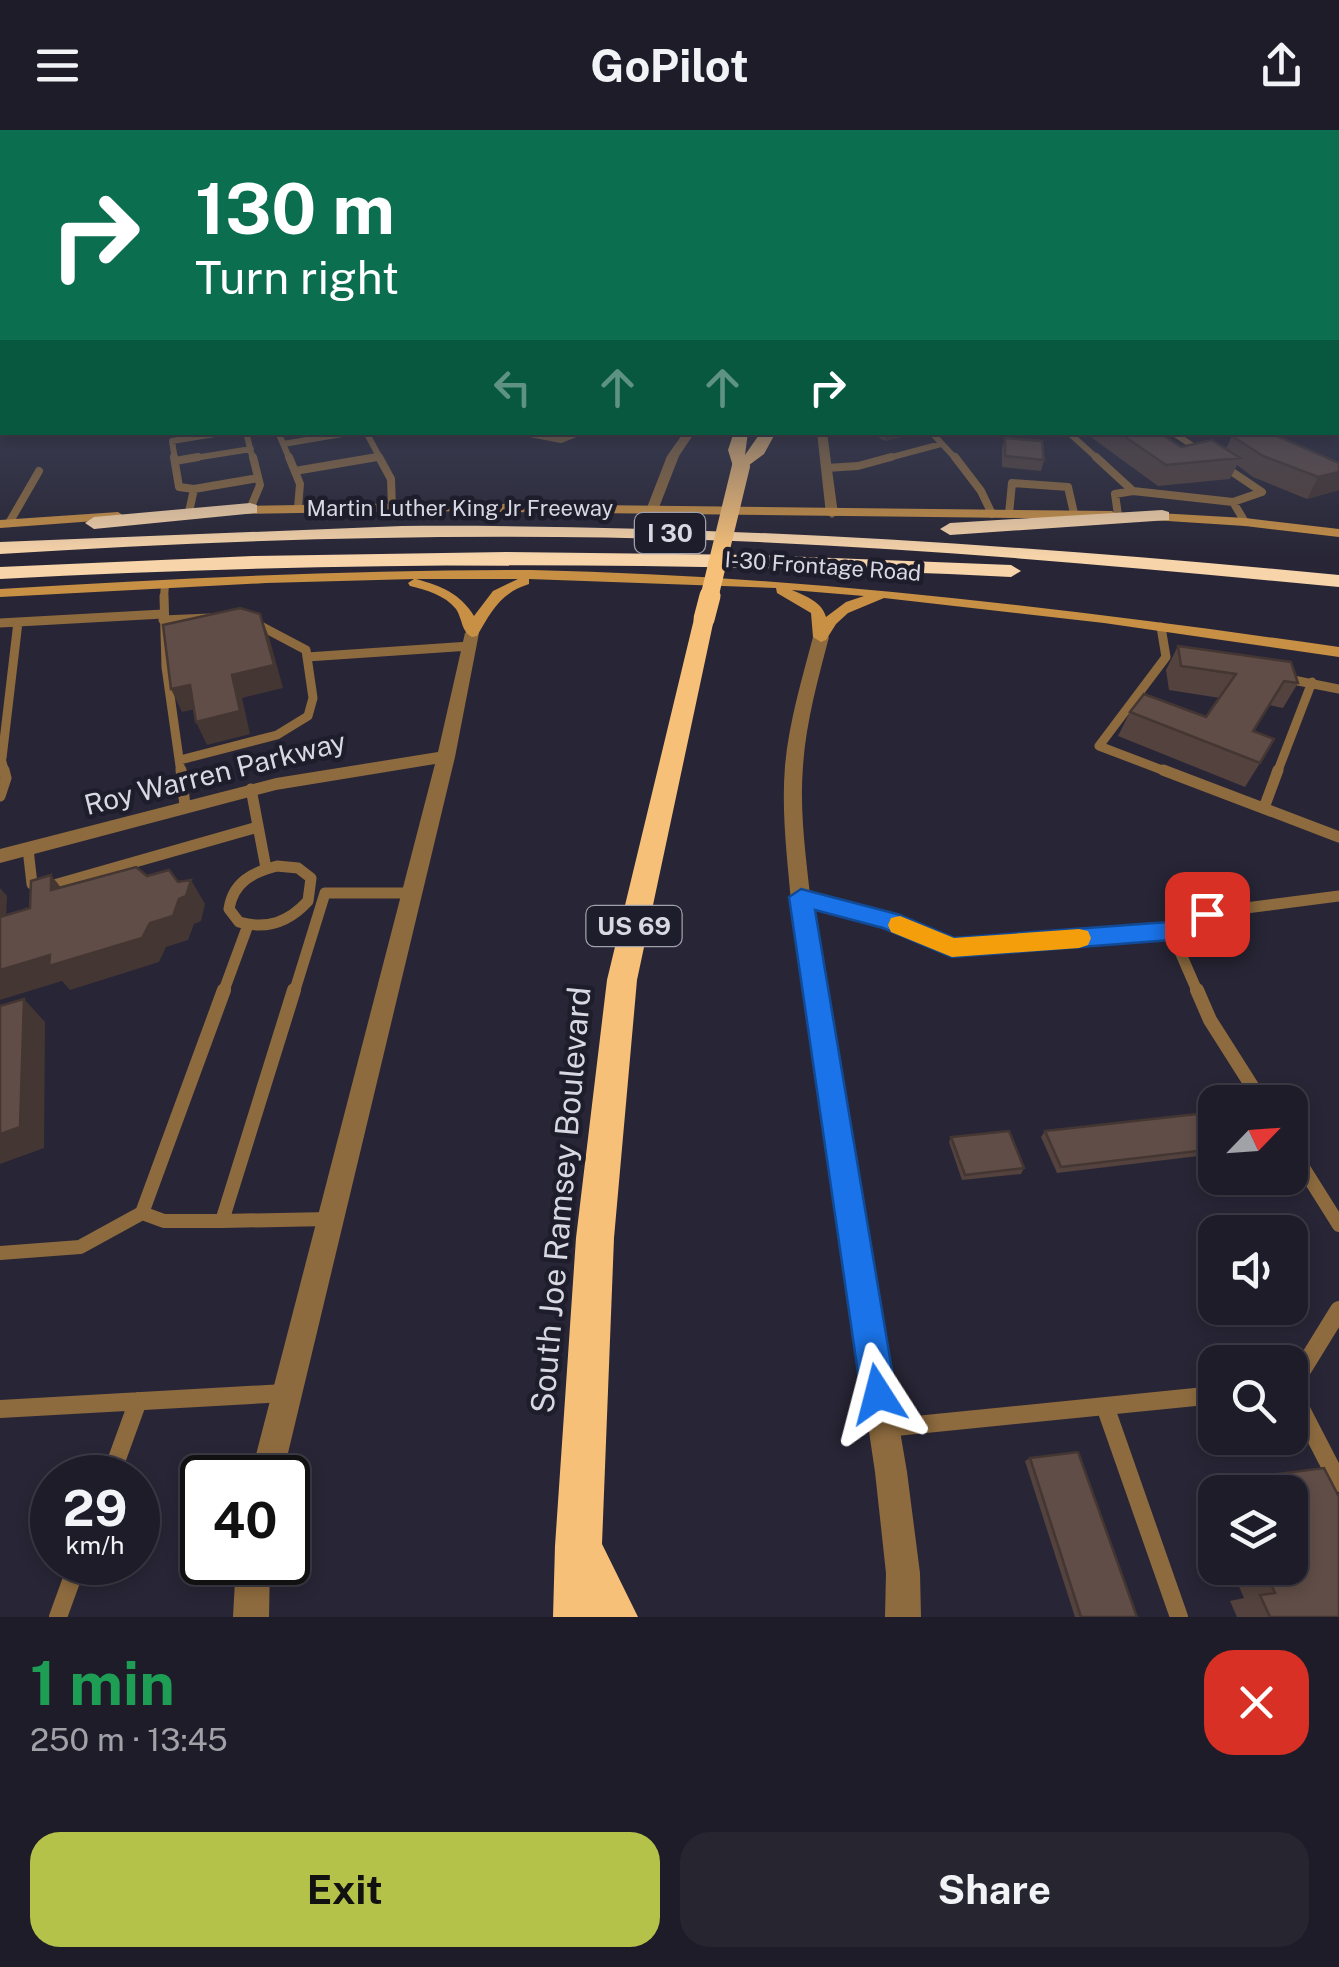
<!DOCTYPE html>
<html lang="en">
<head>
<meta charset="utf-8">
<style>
  body { margin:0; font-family:"Public Sans",sans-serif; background:#262530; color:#f1f3f6; height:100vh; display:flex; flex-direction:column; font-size:38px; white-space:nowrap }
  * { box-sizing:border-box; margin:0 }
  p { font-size:32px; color:#a1a1a8 }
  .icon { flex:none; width:55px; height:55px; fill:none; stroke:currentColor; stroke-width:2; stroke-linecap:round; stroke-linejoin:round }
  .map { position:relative; height:1487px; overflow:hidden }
  .drawer { display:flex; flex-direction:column; background:#1e1c28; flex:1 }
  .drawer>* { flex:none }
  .guide { position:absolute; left:0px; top:0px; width:1340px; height:305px; box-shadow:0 5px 15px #0003,0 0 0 2px #3c3a45; background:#0b6e4f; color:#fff; overflow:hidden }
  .needle { width:65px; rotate:65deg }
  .tools { position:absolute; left:1198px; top:955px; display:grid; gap:20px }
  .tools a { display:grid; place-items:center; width:110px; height:110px; border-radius:20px; background:#1e1c28; box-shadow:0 5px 15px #0003,0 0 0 2px #3c3a45; font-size:50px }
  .speed { position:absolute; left:30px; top:1325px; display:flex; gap:20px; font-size:50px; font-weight:700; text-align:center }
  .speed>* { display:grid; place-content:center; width:130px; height:130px; border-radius:50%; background:#1e1c28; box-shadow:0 5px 15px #0003,0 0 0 2px #3c3a45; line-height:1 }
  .speed small { font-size:25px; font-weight:400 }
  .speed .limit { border:5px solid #111; border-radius:15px; background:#fff; color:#111 }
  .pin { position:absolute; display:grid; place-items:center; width:85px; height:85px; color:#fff; margin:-42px; border-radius:20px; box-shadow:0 5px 15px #0006 }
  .me { position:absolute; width:110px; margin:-55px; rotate:351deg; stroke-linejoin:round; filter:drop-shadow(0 0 8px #0008) }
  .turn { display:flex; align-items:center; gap:35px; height:210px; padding:0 30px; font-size:45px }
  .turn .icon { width:130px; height:130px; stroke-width:2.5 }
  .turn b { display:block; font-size:70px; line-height:85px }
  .lanes { display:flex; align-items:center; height:95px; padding:0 30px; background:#0003; justify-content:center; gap:50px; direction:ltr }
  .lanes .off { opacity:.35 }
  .round { display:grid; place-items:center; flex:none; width:105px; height:105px; border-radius:30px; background:#262530 }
  .head { display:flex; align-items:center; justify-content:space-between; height:170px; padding:0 30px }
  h1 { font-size:60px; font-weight:700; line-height:75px; color:#1e9e55 }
  .cta { display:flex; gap:20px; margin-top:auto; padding:20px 30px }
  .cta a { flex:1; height:115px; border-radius:30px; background:#b5c249; color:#111; font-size:40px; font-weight:700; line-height:115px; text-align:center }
  .cta a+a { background:#262530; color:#f1f3f6 }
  header { display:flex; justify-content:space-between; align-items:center; height:130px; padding:0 30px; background:#1e1c28; font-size:45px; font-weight:700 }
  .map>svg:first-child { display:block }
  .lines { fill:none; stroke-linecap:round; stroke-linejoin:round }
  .service-far5 { stroke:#8e6b3f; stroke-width:6 }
  .service-far4 { stroke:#8e6b3f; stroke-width:8 }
  .service-far3 { stroke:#8e6b3f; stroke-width:9 }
  .service-far2 { stroke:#8e6b3f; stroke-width:11 }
  .service-far1 { stroke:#8e6b3f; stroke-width:14 }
  .service { stroke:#8e6b3f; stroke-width:18 }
  .tertiary { fill:#8e6b3f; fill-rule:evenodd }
  .secondary { fill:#c89045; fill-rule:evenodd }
  .trunk { fill:#f6c078; fill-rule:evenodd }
  .motorway { fill:#f7d4aa; fill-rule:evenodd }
  .trunk-bridge-far1 { stroke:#f6c078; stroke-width:18 }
  .trunk-bridge { stroke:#f6c078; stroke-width:21 }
  .wall { fill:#53423d }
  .shaded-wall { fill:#443632 }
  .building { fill:#614d47; stroke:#443632; stroke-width:2.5 }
  .route { fill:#1a73e8; stroke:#114b97; stroke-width:2.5 }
  .slow { fill:#f59e0b }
  .labels { text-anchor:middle; stroke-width:9; stroke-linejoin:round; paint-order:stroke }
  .far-street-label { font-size:22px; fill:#d8d8e2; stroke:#1e1d2c }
  .shield { fill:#1e1d2c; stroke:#a0a0ab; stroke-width:2.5 }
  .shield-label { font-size:25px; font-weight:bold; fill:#d8d8e2 }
  .street-label { font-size:28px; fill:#d8d8e2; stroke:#1e1d2c }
  .near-street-label { font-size:32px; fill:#d8d8e2; stroke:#1e1d2c }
</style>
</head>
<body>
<header><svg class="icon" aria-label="menu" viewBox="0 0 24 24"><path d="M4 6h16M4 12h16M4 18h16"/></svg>GoPilot<svg class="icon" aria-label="share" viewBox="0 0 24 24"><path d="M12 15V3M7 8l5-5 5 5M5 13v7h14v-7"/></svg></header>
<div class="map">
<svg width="1339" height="1487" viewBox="0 0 1339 1487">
  <rect width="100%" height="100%" fill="#282636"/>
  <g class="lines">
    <path class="service-far5" d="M246 302 253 330
      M278 302 290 330
      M366 302 381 330
      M520 302 561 310 581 302
      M931 302 957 330
      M1068 302 1099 330
      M1172 302 1202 322
      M283 314 354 302
      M175 330 172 311 227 302
      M182 330 251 319
      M362 330 379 327
      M881 330 941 314"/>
    <path class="service-far4" d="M174 327 179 357 194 359 189 382
      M289 327 300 354 298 378
      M379 327 391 349 392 378
      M955 327 981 361 992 384
      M1096 327 1133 361 1115 364 1118 385
      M175 331 198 327
      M1222 335 1262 362 1233 372 1245 392
      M826 338 858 336 891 327
      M295 341 377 327
      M194 359 258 348
      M1133 361 1233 372
      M250 379 260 355 253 327
      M1009 384 1012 353 1068 357 1076 392
      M9 393 39 341
      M164 468 165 454"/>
    <path class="service-far3" d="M164 466 166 537 181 643
      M163 490 210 488
      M18 492 163 484
      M0 493 18 492 2 628
      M1161 497 1166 527 1099 616 1170 643
      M307 527 470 516
      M1283 548 1339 559
      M0 625 5 643
      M180 630 277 605 308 586 313 568 306 520 253 492
      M1277 643 1312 552"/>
    <path class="service-far2" d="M181 640 185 676
      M1163 640 1339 707
      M251 659 266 738
      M0 666 6 648 4 640
      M1264 678 1278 640
      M28 719 32 754 47 757 258 697
      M277 736 298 738 311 748 308 771C289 792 267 800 239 792L229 779C233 752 253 742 277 736Z
      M801 767 889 790 952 818 1171 801 1207 783 1339 766
      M1171 801 1198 863
      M223 863 248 795
      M294 863 325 763H412"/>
    <path class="service-far1" d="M1197 860 1210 890 1262 972
      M1290 1017 1339 1095
      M142 1083 224 860
      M222 1091 330 1089
      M0 1123 80 1117 142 1083 164 1091H222L294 860"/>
    <path class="service" d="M1290 1258 1339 1353
      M1291 1258 1339 1180
      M1105 1276 1179 1487
      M0 1279 285 1263
      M886 1298 1215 1265
      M110 1348 138 1271
      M58 1487 78 1432"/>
    <path class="tertiary" d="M684 302H695L679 326 658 380 648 383 646 380 667 326Z
      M817 302H827L838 384 832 388 826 384Z
      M472 499 479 503 455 627 282 1348H250L435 634 276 660 0 733V719L276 648 438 622 465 503Z
      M821 502 829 507C818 549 806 592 803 636 799 685 807 734 812 783L907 1342 920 1443 921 1487H885L886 1443 875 1342 792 783C788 734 781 685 785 636 789 592 802 549 813 507Z
      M236 1432H270L269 1487H233Z"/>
    <path class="secondary" d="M418 373 1112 381 1118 385 1112 389 418 381 232 384 226 380 232 376Z
      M118 382 124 386 122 389 0 398V390Z
      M1141 382 1245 388 1339 399V407L1245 396 1137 389V383Z
      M532 440C804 446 1070 479 1339 517V527L1104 493 884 468 848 483 836 494 826 510 821 512 813 507 811 483 777 463 776 458 529 449V454C500 463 491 482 477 506L472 507C461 501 463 490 456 479 445 465 426 460 410 456L408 453 414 449 266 453 0 467V459C177 448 354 440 532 440ZM416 449H518L493 461 474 486C460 463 441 456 416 449ZM792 460 864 466 846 472 826 487C822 472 806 466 792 460Z"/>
    <path class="trunk" d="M734 302H748L745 325 761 302H776L764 324 741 341 733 336 728 320Z
      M704 483 714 489 637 850 614 1108 602 1414 638 1487H553L555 1416 576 1108 607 850 694 489Z"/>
    <path class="motorway" d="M250 373 257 375V383L94 399 85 393 94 387Z
      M1162 380 1169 382V390L950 405 940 399 950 393Z
      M402 396C716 394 1026 415 1339 445V457C1128 437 917 417 704 410 469 402 235 409 0 424V412Z
      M506 422 758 425 1011 435 1021 441 1011 447C674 431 337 431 0 449V437L253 426Z"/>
    <path class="trunk-bridge-far1" d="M709 468 741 336"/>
    <path class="trunk-bridge" d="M704 489 710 466"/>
  </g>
  <path class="wall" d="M869 302H923L885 311Z
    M1084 302H1158L1181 317 1226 319 1232 306 1339 333V360L1307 369 1253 347 1237 335 1230 349 1158 356Z
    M1005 308 1044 330 1041 341 1002 337V318Z
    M1178 516 1298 553 1283 578 1269 575 1253 601 1260 633 1245 657 1118 606 1130 582 1206 587 1220 568 1169 560 1166 540Z
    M1215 982V1024L1057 1043 1041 1007 1045 1001Z
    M951 1007 1024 1038 1021 1044 962 1050 949 1012Z
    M1030 1328 1137 1487H1075L1025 1331Z
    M1324 1338 1339 1367V1487H1237L1230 1471 1244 1468 1231 1438H1290V1362H1215V1400L1198 1361 1225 1351Z"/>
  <path class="shaded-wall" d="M886 302H923L885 311Z
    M1339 342V360L1307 369 1318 347Z
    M260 484 269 507 283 558 242 568 250 604 207 615 196 592 232 545Z
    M190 555 201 578 182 582 171 559Z
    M51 745 70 769 51 760Z
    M191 750 205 774 201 791 194 794 188 810 166 817 159 832 70 860 62 851 0 870V840L150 793 179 769Z
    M0 758 7 766 6 788 0 790Z
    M24 869 45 892 44 1018 0 1034V1004Z"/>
  <path class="building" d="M0 219H2V287H0Z
    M1118 302H1158L1181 317 1212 310 1240 328 1166 335Z
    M1246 302H1268L1339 333V342L1318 347 1263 326 1232 306Z
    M1005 308 1042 311 1044 330 1005 326Z
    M240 478 260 484 274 535 232 545 240 581 196 592 190 555 171 559 163 495Z
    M1178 516 1291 532 1298 553 1284 551 1253 601 1274 609 1260 633 1130 582 1144 564 1206 587 1236 544 1181 536Z
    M136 737 147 746 169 740 178 752 191 750 186 766 179 769 173 786 150 793 142 808 49 836 50 825 0 840V787L30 778 31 751 51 745V760Z
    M24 869 20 997 0 1004V876Z
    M1215 982V1019L1061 1037 1045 1001Z
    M1009 1001 1024 1038 965 1045 951 1007Z
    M1078 1322 1137 1487H1081L1030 1328Z
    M1324 1338 1339 1367V1487H1270L1260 1465 1275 1463 1264 1438H1290V1362H1230L1225 1351Z"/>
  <linearGradient id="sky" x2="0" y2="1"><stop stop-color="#16151e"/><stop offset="0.51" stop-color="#42475d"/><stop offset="1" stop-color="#42475d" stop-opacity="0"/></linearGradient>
  <rect width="1339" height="427" fill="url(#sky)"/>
  <path class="route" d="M801 759 897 784 954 808 1168 792 1207 774 1219 784 1216 790 1171 810 952 827 883 798 815 780 896 1264 891 1276 878 1282 866 1276 861 1264 789 767Z"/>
  <path class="slow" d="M900 786 954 808 1079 799 1088 801 1091 808 1088 815 1079 818 952 827 891 802 888 795 891 788Z"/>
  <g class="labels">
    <g class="far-street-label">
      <text x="460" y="386">Martin Luther King Jr Freeway</text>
      <text transform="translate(823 436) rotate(4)" y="8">I-30 Frontage Road</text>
    </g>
    <g class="shield">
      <rect x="635" y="383" width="70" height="40" rx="8"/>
      <rect x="586.5" y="776" width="95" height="40" rx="8"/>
    </g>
    <g class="shield-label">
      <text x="670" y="412">I 30</text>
      <text x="634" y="805">US 69</text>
    </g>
    <g class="street-label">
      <text transform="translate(215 643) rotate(-14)" y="10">Roy Warren Parkway</text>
    </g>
    <g class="near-street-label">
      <text transform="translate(561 1070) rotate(-85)" y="11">South Joe Ramsey Boulevard</text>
    </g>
  </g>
</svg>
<div class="tools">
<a><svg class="needle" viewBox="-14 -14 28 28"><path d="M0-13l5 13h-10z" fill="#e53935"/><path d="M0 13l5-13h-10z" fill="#a1a1a8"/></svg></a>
<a><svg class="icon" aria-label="sound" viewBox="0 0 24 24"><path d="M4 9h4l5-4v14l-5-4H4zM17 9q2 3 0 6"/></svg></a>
<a><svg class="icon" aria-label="search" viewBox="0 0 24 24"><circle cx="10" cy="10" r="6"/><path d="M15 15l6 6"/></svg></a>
<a><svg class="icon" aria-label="layers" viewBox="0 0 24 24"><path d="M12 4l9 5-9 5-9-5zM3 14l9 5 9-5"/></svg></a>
</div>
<div class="speed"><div>29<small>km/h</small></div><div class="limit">40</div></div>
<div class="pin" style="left:1207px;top:784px;background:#d93025"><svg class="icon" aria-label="arrive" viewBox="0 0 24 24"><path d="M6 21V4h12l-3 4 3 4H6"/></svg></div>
<svg class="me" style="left:878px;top:1264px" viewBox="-20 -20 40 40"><path d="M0-17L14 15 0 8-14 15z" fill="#1a73e8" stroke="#fff" stroke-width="4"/></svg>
<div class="guide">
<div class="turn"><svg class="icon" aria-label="right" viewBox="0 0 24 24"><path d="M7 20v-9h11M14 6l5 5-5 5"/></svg><div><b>130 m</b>Turn right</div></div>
<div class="lanes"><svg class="icon off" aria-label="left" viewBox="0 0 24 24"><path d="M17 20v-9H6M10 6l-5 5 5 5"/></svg><svg class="icon off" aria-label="ahead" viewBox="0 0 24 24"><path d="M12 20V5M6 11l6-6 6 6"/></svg><svg class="icon off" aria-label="ahead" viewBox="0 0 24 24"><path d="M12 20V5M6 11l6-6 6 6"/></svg><svg class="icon" aria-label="right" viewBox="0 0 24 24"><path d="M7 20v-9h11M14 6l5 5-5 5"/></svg></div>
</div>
</div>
<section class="drawer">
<div class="head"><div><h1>1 min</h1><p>250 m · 13:45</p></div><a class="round" style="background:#d93025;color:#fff"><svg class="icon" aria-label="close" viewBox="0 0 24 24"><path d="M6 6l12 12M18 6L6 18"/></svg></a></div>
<div class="cta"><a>Exit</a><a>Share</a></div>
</section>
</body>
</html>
